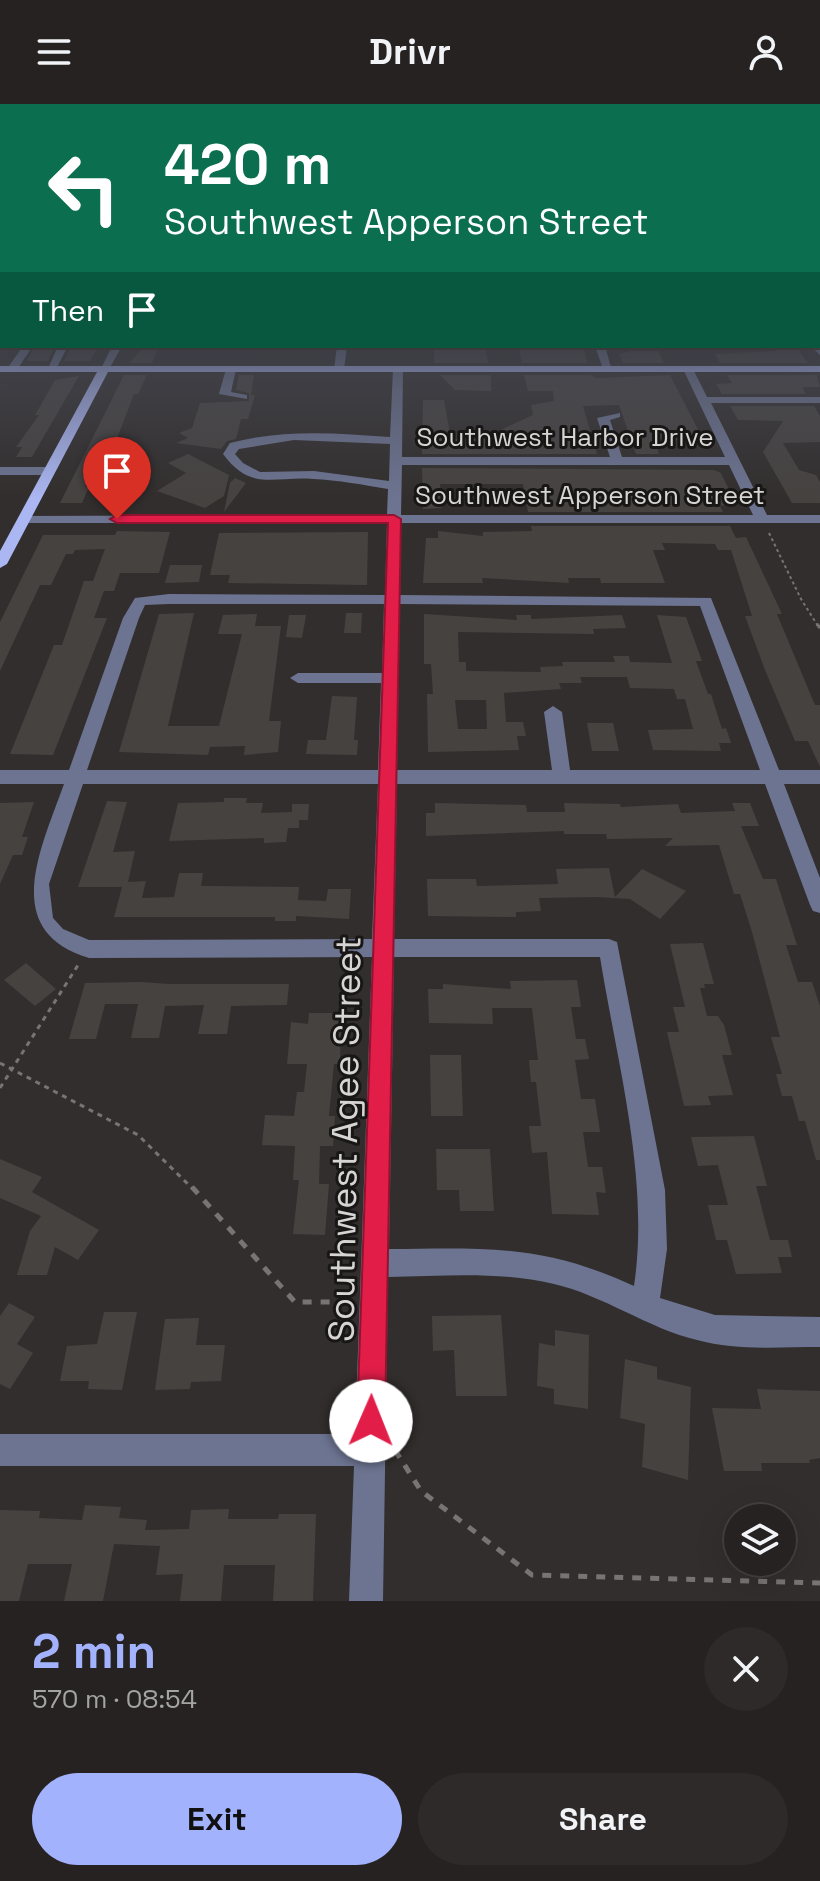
<!DOCTYPE html>
<html lang="en">
<head>
<meta charset="utf-8">
<style>
  body { margin:0; font-family:"Space Grotesk",sans-serif; background:#2e2a2a; color:#f1f3f6; height:100vh; display:flex; flex-direction:column; font-size:30px; white-space:nowrap }
  * { box-sizing:border-box; margin:0 }
  p { font-size:26px; color:#a4a4a5 }
  .icon { flex:none; width:44px; height:44px; fill:none; stroke:currentColor; stroke-width:2; stroke-linecap:round; stroke-linejoin:round }
  .map { position:relative; height:1497px; overflow:hidden }
  .drawer { display:flex; flex-direction:column; background:#262222; flex:1 }
  .drawer>* { flex:none }
  .top-card { position:absolute; left:0px; top:0px; width:820px; height:244px; box-shadow:0 8px 32px #0002,0 0 0 2px #423f40; background:#0b6e4f; color:#fff; overflow:hidden }
  .fabs { position:absolute; left:724px; top:1400px; display:grid; gap:16px }
  .fabs a { display:grid; place-items:center; width:72px; height:72px; border-radius:50%; background:#262222; box-shadow:0 8px 32px #0002,0 0 0 2px #423f40; font-size:40px }
  .pin { position:absolute; display:grid; place-items:center; width:68px; height:68px; color:#fff; margin:-82px -34px; border-radius:50% 50% 50% 0; rotate:-45deg; box-shadow:0 0 8px #0007 }
  .pin .icon { rotate:45deg }
  .me { position:absolute; width:88px; margin:-44px; rotate:1deg; stroke-linejoin:round; filter:drop-shadow(0 0 6px #0008) }
  .turn { display:flex; align-items:center; gap:28px; height:168px; padding:0 32px; font-size:36px }
  .turn .icon { width:104px; height:104px; stroke-width:2.5 }
  .turn b { display:block; font-size:56px; line-height:68px }
  .then { display:flex; align-items:center; height:76px; padding:0 32px; background:#0003; gap:16px; font-size:30px }
  .round { display:grid; place-items:center; flex:none; width:84px; height:84px; border-radius:42px; background:#2e2a2a }
  .headline { display:flex; align-items:center; justify-content:space-between; height:136px; padding:0 32px }
  h1 { font-size:48px; font-weight:800; line-height:60px; color:#a3b2fd }
  .primary-button { display:flex; gap:16px; margin-top:auto; padding:16px 32px }
  .primary-button a { flex:1; height:92px; border-radius:48px; background:#a3b2fd; color:#111; font-size:32px; font-weight:800; line-height:92px; text-align:center }
  .primary-button a+a { background:#2e2a2a; color:#f1f3f6 }
  header { display:flex; justify-content:space-between; align-items:center; height:104px; padding:0 32px; background:#262222; font-size:36px; font-weight:800 }
  .map>svg:first-child { display:block }
  .building { fill:#464240; fill-rule:evenodd }
  .lines { fill:none; stroke-linecap:round; stroke-linejoin:round }
  .path-far2 { stroke:#777473; stroke-width:2; stroke-dasharray:3 3; stroke-linecap:butt }
  .path-far1 { stroke:#777473; stroke-width:3; stroke-dasharray:5 5; stroke-linecap:butt }
  .path { stroke:#777473; stroke-width:5; stroke-dasharray:9 9; stroke-linecap:butt }
  .minor { fill:#6d7491; fill-rule:evenodd }
  .major { fill:#abb7f3; fill-rule:evenodd }
  .route { fill:#e11d48; stroke:#92132f; stroke-width:2 }
  .labels { text-anchor:middle; stroke-width:6; stroke-linejoin:round; paint-order:stroke }
  .far-street-label { font-size:26px; fill:#d7d5d4; stroke:#191716 }
  .near-street-label { font-size:36px; fill:#d7d5d4; stroke:#191716 }
</style>
</head>
<body>
<header><svg class="icon" aria-label="menu" viewBox="0 0 24 24"><path d="M4 6h16M4 12h16M4 18h16"/></svg>Drivr<svg class="icon" aria-label="person" viewBox="0 0 24 24"><circle cx="12" cy="8" r="4"/><path d="M4 21q1-7 8-7t8 7"/></svg></header>
<div class="map">
<svg width="820" height="1497" viewBox="0 0 820 1497">
  <rect width="100%" height="100%" fill="#322e2d"/>
  <path class="building" d="M36 242H55L48 257H26Z
    M71 242H98L90 257H64Z
    M144 242H159L152 259H130Z
    M775 242H796L808 259H720L715 250 778 247Z
    M554 244H584L587 259H522L519 246Z
    M434 246H486L488 259H434Z
    M631 247H658L664 259H623L619 250Z
    M124 271H147L138 290H134L110 353H100L85 383H89L82 399H60Z
    M239 271H254L251 291H255L248 315H241L236 335 227 337 221 345 176 339 188 334 179 329 192 324 200 299 249 297V289L236 286Z
    M440 271H491V287L455 286Z
    M524 271H590L597 274 670 271 705 339 653 334 659 350H636L619 301 583 302 597 350H422L423 296H444L451 335H503L496 328 533 311 531 301 554 297 553 287H528Z
    M727 271H817L820 283H802L806 290H722L716 280 732 279Z
    M79 272 32 353H16L22 343H16L39 311H35L55 276Z
    M730 302H814L820 312V338L783 339 799 366 816 371 820 378V399H792L763 348 783 317 738 316Z
    M188 350 229 371 224 392 205 404 157 387 186 369 168 359Z
    M422 364 714 366 721 369 736 400 720 402 723 408H528L523 380H440L442 404 423 405Z
    M235 374 246 379 224 408 230 379Z
    M531 422H730L736 434 746 433 782 510H777L815 601H820V663L808 637H795L765 566 745 512H752L731 446H718L715 440 662 439 665 446H653L665 479H601L600 474H568L569 479 482 474 483 479H423L426 434H438V427L483 432V428L532 427Z
    M117 427 170 428 159 469H120L114 487H104L94 514H107L53 651 10 650 54 541H62L84 477H93L105 445 75 446 73 450H66L51 481H40L0 567V518L43 431H115Z
    M368 428 367 481 228 479 230 471H210L219 429Z
    M170 461H202L199 478 165 479Z
    M194 509 168 622H219L242 530H218L223 511 257 510 255 522H281L269 617H281L278 648 244 651 245 642 210 643 208 651 119 648 159 510Z
    M346 509H362L361 529H344Z
    M424 510 517 516 516 511H531V515L622 511 626 524 593 525 594 530 458 528 459 558H466V567L541 568 540 563 563 562 562 558H615L613 552H629L630 558 672 559 657 511 686 513 702 557H696L708 590H711L722 625 726 624 731 639H719L721 647 653 646 648 626 693 625 685 595H677L674 585 630 584 627 573H580L582 579H559L561 585 504 589 506 618H523L526 632H517L519 646 428 648 427 590H433L431 560H424ZM455 596H486L487 625H458Z
    M289 511H306L302 534 286 533Z
    M332 592 357 593 354 636H358L357 651 306 650 308 636H326Z
    M587 619H613L619 647H592Z
    M224 694H247L246 699H263L261 709 292 708V700H309L308 716H299V724H288L286 738 264 739V734L169 737 178 699 224 698Z
    M107 697 127 698 113 748 135 747 128 778 146 777 142 794 174 793 179 769H203L201 782 299 783 298 796 326 797 328 785H351L349 815 296 812V817H275V813H114L122 783H78Z
    M34 698 22 733H28L22 751H13L0 780V699Z
    M435 699 526 701 527 708H565L564 699 620 700 621 703 678 700 681 709 735 707 732 699H750L759 722H741L763 775H776L797 841H786L798 878H812L820 902V1056H816L805 1017H799L792 992H782L776 970H782L771 933H780L752 828 740 790H734L719 741 665 742 673 734 607 735 606 730H564V727L426 732V709H435Z
    M609 764 615 793 642 765 686 787 660 815 630 795 597 793 539 794 541 807 516 808V813L428 812 427 775H476L477 782 558 780 556 765Z
    M703 839 714 880H704L705 884H700L707 912H718L724 921 732 951H722L733 991 708 992 711 1001 684 1002 667 928H679L673 903H685L670 840Z
    M26 859 56 885 35 902 4 876Z
    M577 876 581 903H571L576 935H585L589 955 575 956 581 995H595L600 1028H583L588 1063H602L606 1089 596 1088 599 1111 552 1110 547 1048 532 1049 529 1022H541L536 978H531L529 956H538L532 904H492L493 920 429 919 428 885H443V880L511 885 510 877Z
    M142 878 169 880H289L287 901 231 902 227 930H198L204 901 165 902 159 934H131L138 900H105L96 935H69L85 879Z
    M309 909H341L340 960H334L329 1012H335L333 1042H320L319 1080H329L325 1131 293 1130 299 1076H293L295 1042 262 1041 265 1011 294 1012 297 988H304L307 960H287L291 918 308 920Z
    M430 951H461L463 1012H431Z
    M754 1032 767 1082H756L770 1136H788L792 1153H778L782 1169 736 1170 727 1136H716L708 1101H728L718 1061 698 1062 691 1033Z
    M436 1045H490L494 1107H460L459 1086H437Z
    M0 1055 42 1073 32 1088 99 1126 78 1156 55 1143 47 1171H17L30 1127 41 1112 0 1094Z
    M9 1199 35 1213 17 1240 33 1249 10 1285 0 1280V1212Z
    M104 1208H137L122 1286 88 1285 89 1277H60L67 1242 97 1240Z
    M501 1211 507 1292H456L454 1246 433 1247 432 1212Z
    M199 1214 196 1241H225L221 1277 191 1278 190 1285 155 1286 165 1215Z
    M555 1226 589 1231 588 1305 554 1300V1285L537 1282 539 1239 555 1242Z
    M625 1255 657 1263V1275L691 1283 688 1376 642 1363 645 1320 620 1314Z
    M757 1285 820 1287V1354L809 1356 810 1359H761L762 1367H724L712 1304 761 1305Z
    M85 1401 121 1403 119 1414 147 1416 145 1426 189 1425 191 1406 229 1405 228 1415H278L279 1410H316L313 1497H273L275 1461H224L221 1497H180L183 1470 156 1471 160 1442 114 1440 103 1497H64L72 1460H28L19 1497H0V1406L40 1407 39 1414 82 1416Z"/>
  <g class="lines">
    <path class="path-far2" d="M769 429 801 495 818 522"/>
    <path class="path-far1" d="M817 520 820 524
      M0 959 138 1031 193 1085
      M0 984 80 858"/>
    <path class="path" d="M192 1083 295 1198H350
      M395 1346 421 1387 532 1471 820 1479"/>
    <path class="minor" d="M818 204 820 205V212L818 211Z
      M818 239 820 240V251L811 242Z
      M23 242H33L16 267H8L7 265Z
      M58 242H68L55 267H47Z
      M112 242H122L108 267H100Z
      M337 242H347L344 265 339 268 334 265Z
      M595 242H605L612 267 603 265Z
      M231 262 236 265 231 288 247 291V295L219 290 226 265Z
      M398 262 403 265 402 353H610L597 314 620 309V313L610 316 622 353H725L683 265 688 262 693 265 707 293H820V299H711L767 411H820V419H401L400 491 711 494 779 666H820V680H784L820 774V809L813 807 810 801 765 680H397L394 835H609L617 838 665 1086 667 1145 660 1194 715 1211 820 1213V1243C779 1243 737 1247 697 1236 647 1224 605 1192 554 1180 500 1167 443 1172 388 1173L383 1497H349L354 1362H0V1330H355L372 853 89 854C0 827 40 747 64 680H0V666H69L123 514 135 494 169 490 385 491 387 419H24L19 418V412L387 411 388 385C364 381 338 376 313 375 274 372 251 388 223 350L230 339C283 325 335 329 390 333L393 265ZM294 336 390 340 389 377 314 367 260 368 243 359 235 350 239 345ZM402 361H729L753 411H401ZM169 500H384L382 569H298L290 574 298 579H381L378 666H87L139 514 145 501ZM400 500 700 502 760 666H570L562 608 553 602 544 608 552 666H397ZM83 680H378L372 835 89 836 63 825 53 814 49 780ZM394 853H600C617 959 650 1075 634 1182 543 1140 486 1144 389 1145Z
      M0 363H49L55 367 49 371H0Z"/>
    <path class="major" d="M0 262H820V268H108L7 460 0 464V447L97 268H0Z"/>
  </g>
  <linearGradient id="sky" x2="0" y2="1"><stop stop-color="#1c1919"/><stop offset="0.47" stop-color="#494c57"/><stop offset="1" stop-color="#494c57" stop-opacity="0"/></linearGradient>
  <rect width="820" height="395" fill="url(#sky)"/>
  <path class="route" d="M394 411 401 415 385 1317 381 1327 371 1331 361 1327 357 1317 388 419H117L110 415 117 411Z"/>
  <g class="labels">
    <g class="far-street-label">
      <text x="565" y="342">Southwest Harbor Drive</text>
      <text x="590" y="400">Southwest Apperson Street</text>
    </g>
    <g class="near-street-label">
      <text transform="translate(344 1035) rotate(-89)" y="13">Southwest Agee Street</text>
    </g>
  </g>
</svg>
<div class="fabs">
<a><svg class="icon" aria-label="layers" viewBox="0 0 24 24"><path d="M12 4l9 5-9 5-9-5zM3 14l9 5 9-5"/></svg></a>
</div>
<div class="pin" style="left:117px;top:415px;background:#d93025"><svg class="icon" aria-label="arrive" viewBox="0 0 24 24"><path d="M6 21V4h12l-3 4 3 4H6"/></svg></div>
<svg class="me" style="left:371px;top:1317px" viewBox="-20 -20 40 40"><circle r="19" fill="#fff"/><path d="M0-13L10 11 0 6-10 11z" fill="#e11d48"/></svg>
<div class="top-card">
<div class="turn"><svg class="icon" aria-label="left" viewBox="0 0 24 24"><path d="M17 20v-9H6M10 6l-5 5 5 5"/></svg><div><b>420 m</b>Southwest Apperson Street</div></div>
<div class="then">Then<svg class="icon" aria-label="arrive" viewBox="0 0 24 24"><path d="M6 21V4h12l-3 4 3 4H6"/></svg></div>
</div>
</div>
<section class="drawer">
<div class="headline"><div><h1>2 min</h1><p>570 m · 08:54</p></div><a class="round"><svg class="icon" aria-label="close" viewBox="0 0 24 24"><path d="M6 6l12 12M18 6L6 18"/></svg></a></div>
<div class="primary-button"><a>Exit</a><a>Share</a></div>
</section>
</body>
</html>
